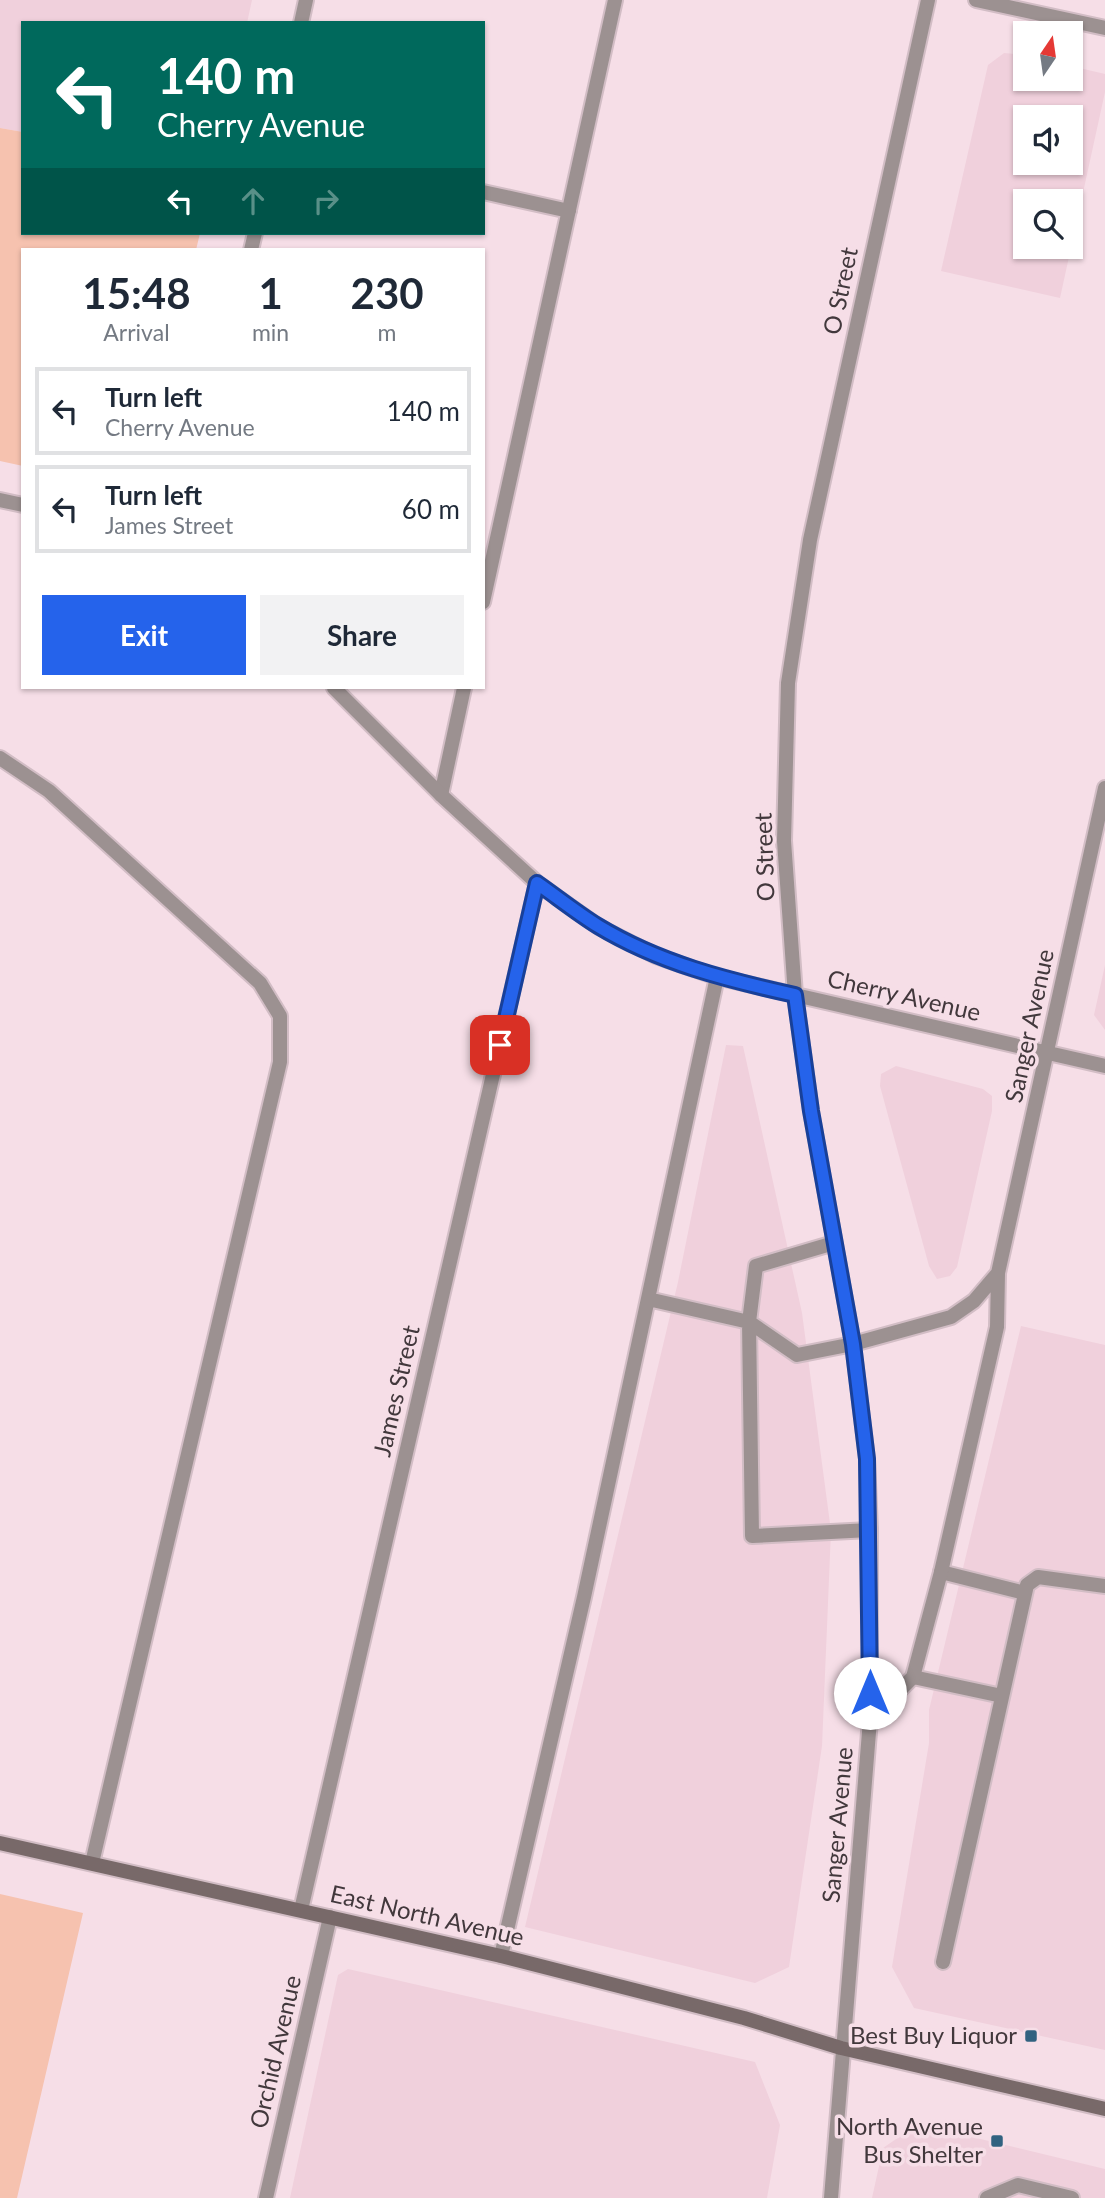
<!DOCTYPE html>
<html lang="en">
<head>
<meta charset="utf-8">
<style>
  body { margin:0; font-family:Lato,sans-serif; background:#f2f2f3; color:#1f2937; height:100vh; display:flex; flex-direction:column; font-size:26px; white-space:nowrap }
  * { box-sizing:border-box; margin:0 }
  p { font-size:23px; color:#747a83 }
  .icon { flex:none; width:38px; height:38px; fill:none; stroke:currentColor; stroke-width:2; stroke-linecap:round; stroke-linejoin:round }
  .map { position:relative; flex:1; overflow:hidden }
  .sheet { position:absolute; left:21px; top:248px; width:464px; height:441px; display:flex; flex-direction:column; background:#fff; border-radius:0px; box-shadow:0 2px 5px #0004 }
  .sheet>* { flex:none }
  .top-card { position:absolute; left:21px; top:21px; width:464px; height:214px; border-radius:0px; box-shadow:0 2px 5px #0004; background:#00695c; color:#fff; overflow:hidden }
  .needle { width:46px; rotate:13deg }
  .fabs { position:absolute; left:1013px; top:21px; display:grid; gap:14px }
  .fabs a { display:grid; place-items:center; width:70px; height:70px; border-radius:0px; background:#fff; box-shadow:0 2px 5px #0004; font-size:35px }
  .pin { position:absolute; display:grid; place-items:center; width:60px; height:60px; color:#fff; margin:-30px; border-radius:14px; box-shadow:0 4px 10px #0006 }
  .me { position:absolute; width:77px; margin:-38px; rotate:0deg; stroke-linejoin:round; filter:drop-shadow(0 0 5px #0008) }
  .turn { display:flex; align-items:center; gap:24px; height:147px; padding:0 21px; font-size:32px }
  .turn .icon { width:91px; height:91px; stroke-width:2.5 }
  .turn b { display:block; font-size:49px; line-height:60px }
  .lanes { display:flex; align-items:center; height:66px; padding:0 21px; background:#0003; justify-content:center; gap:35px; direction:ltr }
  .lanes .off { opacity:.35 }
  .eta { display:flex; justify-content:space-evenly; align-items:center; height:119px; text-align:center }
  .eta b { font-size:42px; font-weight:700; line-height:49px }
  .button { display:flex; gap:14px; margin-top:auto; padding:14px 21px }
  .button a { flex:1; height:80px; border-radius:0px; background:#2563eb; color:#fff; font-size:28px; font-weight:700; line-height:80px; text-align:center }
  .button a+a { background:#f2f2f3; color:#1f2937 }
  ul { padding:0; list-style:none }
  li { display:flex; align-items:center; gap:21px; height:88px; margin:0 14px 10px; padding:0 7px; border:4px solid #e0e1e3; border-radius:0px }
  li div { flex:1 }
  li b { display:block; font-size:26px }
  li em { font-style:normal }
  .map>svg:first-child { display:block }
  .built { fill:#f0d0dc; fill-rule:evenodd }
  .green { fill:#f6c2af }
  .lines { fill:none; stroke-linecap:round; stroke-linejoin:round }
  .lane-casing { stroke:#d2bdc5; stroke-width:18 }
  .street-casing { stroke:#d2bdc5; stroke-width:18 }
  .secondary-casing { stroke:#d2bdc5; stroke-width:18 }
  .lane { stroke:#9c9191; stroke-width:14 }
  .street { stroke:#9c9191; stroke-width:14 }
  .secondary { stroke:#786969; stroke-width:14 }
  .route-casing { stroke:#184099; stroke-width:18 }
  .route { stroke:#2563eb; stroke-width:12 }
  .poi-dot { fill:#316280; stroke:#f6dee7; stroke-width:2.5 }
  .labels { text-anchor:middle; stroke-width:7; stroke-linejoin:round; paint-order:stroke }
  .street-label { font-size:24px; fill:#42383c; stroke:#f6dee7 }
  .poi-label { font-size:24px; fill:#42383c; stroke:#f6dee7; text-anchor:end }
</style>
</head>
<body>
<div class="map">
<svg width="1105" height="2198" viewBox="0 0 1105 2198">
  <rect width="100%" height="100%" fill="#f6dee7"/>
  <path class="built" d="M0 0H252L247 23H23V132L0 128Z
    M1004 53 1025 55 1026 79H1071V66L1105 74V92L1060 298 941 271 988 65ZM1026 117H1071V163H1026ZM1026 201H1071V247H1026Z
    M1105 965V1030L1094 1015Z
    M726 1045 743 1046 802 1313 831 1531 822 1746 789 1967 755 1983 525 1927 678 1282Z
    M896 1066 983 1089 992 1096V1111L957 1267 950 1276 937 1279 929 1266 880 1086 881 1074Z
    M1021 1326 1105 1345V2050L914 2008 892 1967 929 1743V1710Z
    M348 1969 755 2062 780 2125 767 2198H290L338 1975Z
    M918 2124 1105 2169V2198H872L883 2148Z"/>
  <path class="green" d="M0 128 23 132V233H200L196 250H23V466L0 461Z
    M0 1894 83 1913 17 2198H0Z"/>
  <g class="lines">
    <g class="lane-casing">
      <path id="lane" d="M483 192 569 211
        M483 602 615 0
        M0 758 49 791 260 983 280 1016V1062L92 1863
        M441 795 464 688
        M834 1243 756 1266 749 1322 752 1536 870 1530
        M648 1299 749 1322 797 1355 853 1344
        M941 1572 1025 1593
        M913 1677 1002 1696
        M501 1956 584 1597 717 977
        M943 1962 1027 1585 1038 1577 1105 1586
        M987 2198 1018 2185 1072 2198"/>
    </g>
    <g class="street-casing">
      <path id="street" d="M976 0 1105 28
        M301 23 306 0
        M251 250 255 233
        M0 500 23 505
        M334 688 441 795 537 883 599 927 656 956 717 977 1105 1066
        M853 1344 951 1317 974 1301 998 1273
        M870 1720 913 1677 941 1572 997 1327 998 1273 1105 788
        M301 1910 537 883
        M266 2198 330 1917
        M831 2198 870 1720V1530L867 1459 853 1344 811 1111 795 995 784 841 788 683 810 540 928 0"/>
    </g>
    <g class="secondary-casing">
      <path id="secondary" d="M0 1843 501 1956 744 2018 841 2048 1105 2109"/>
    </g>
    <use href="#lane" class="lane"/>
    <use href="#street" class="street"/>
    <use href="#secondary" class="secondary"/>
  </g>
  <g class="lines">
    <g class="route-casing">
      <path id="route" d="M500 1045 537 883C557 897 577 913 598 926 659 963 727 980 795 995L811 1111 853 1344 867 1459 870 1693"/>
    </g>
    <use href="#route" class="route"/>
  </g>
  <g class="poi-dot">
    <rect x="1024" y="2029" width="14" height="14" rx="3.5"/>
    <rect x="990" y="2134" width="14" height="14" rx="3.5"/>
  </g>
  <g class="labels">
    <g class="street-label">
      <text transform="translate(841 291) rotate(-78)" y="8">O Street</text>
      <text transform="translate(765 857) rotate(-92)" y="8">O Street</text>
      <text transform="translate(904 996) rotate(13)" y="8">Cherry Avenue</text>
      <text transform="translate(1030 1026) rotate(-78)" y="8">Sanger Avenue</text>
      <text transform="translate(397 1391) rotate(-77)" y="8">James Street</text>
      <text transform="translate(838 1825) rotate(-85)" y="8">Sanger Avenue</text>
      <text transform="translate(427 1916) rotate(13)" y="8">East North Avenue</text>
      <text transform="translate(276 2052) rotate(-77)" y="8">Orchid Avenue</text>
    </g>
    <g class="poi-label">
      <text x="1017" y="2044">Best Buy Liquor</text>
      <text x="983" y="2135">North Avenue<tspan x="983" dy="28">Bus Shelter</tspan></text>
    </g>
  </g>
</svg>
<div class="fabs">
<a><svg class="needle" viewBox="-14 -14 28 28"><path d="M0-13l5 13h-10z" fill="#e53935"/><path d="M0 13l5-13h-10z" fill="#747a83"/></svg></a>
<a><svg class="icon" aria-label="sound" viewBox="0 0 24 24"><path d="M4 9h4l5-4v14l-5-4H4zM17 9q2 3 0 6"/></svg></a>
<a><svg class="icon" aria-label="search" viewBox="0 0 24 24"><circle cx="10" cy="10" r="6"/><path d="M15 15l6 6"/></svg></a>
</div>
<div class="pin" style="left:500px;top:1045px;background:#d93025"><svg class="icon" aria-label="arrive" viewBox="0 0 24 24"><path d="M6 21V4h12l-3 4 3 4H6"/></svg></div>
<svg class="me" style="left:870px;top:1693px" viewBox="-20 -20 40 40"><circle r="19" fill="#fff"/><path d="M0-13L10 11 0 6-10 11z" fill="#2563eb"/></svg>
<div class="top-card">
<div class="turn"><svg class="icon" aria-label="left" viewBox="0 0 24 24"><path d="M17 20v-9H6M10 6l-5 5 5 5"/></svg><div><b>140 m</b>Cherry Avenue</div></div>
<div class="lanes"><svg class="icon" aria-label="left" viewBox="0 0 24 24"><path d="M17 20v-9H6M10 6l-5 5 5 5"/></svg><svg class="icon off" aria-label="ahead" viewBox="0 0 24 24"><path d="M12 20V5M6 11l6-6 6 6"/></svg><svg class="icon off" aria-label="right" viewBox="0 0 24 24"><path d="M7 20v-9h11M14 6l5 5-5 5"/></svg></div>
</div>
<section class="sheet">
<div class="eta">
<div><b>15:48</b><p>Arrival</p></div>
<div><b>1</b><p>min</p></div>
<div><b>230</b><p>m</p></div>
</div>
<ul>
<li><svg class="icon" aria-label="left" viewBox="0 0 24 24"><path d="M17 20v-9H6M10 6l-5 5 5 5"/></svg><div><b>Turn left</b><p>Cherry Avenue</p></div><em>140 m</em></li>
<li><svg class="icon" aria-label="left" viewBox="0 0 24 24"><path d="M17 20v-9H6M10 6l-5 5 5 5"/></svg><div><b>Turn left</b><p>James Street</p></div><em>60 m</em></li>
</ul>
<div class="button"><a>Exit</a><a>Share</a></div>
</section>
</div>
</body>
</html>
